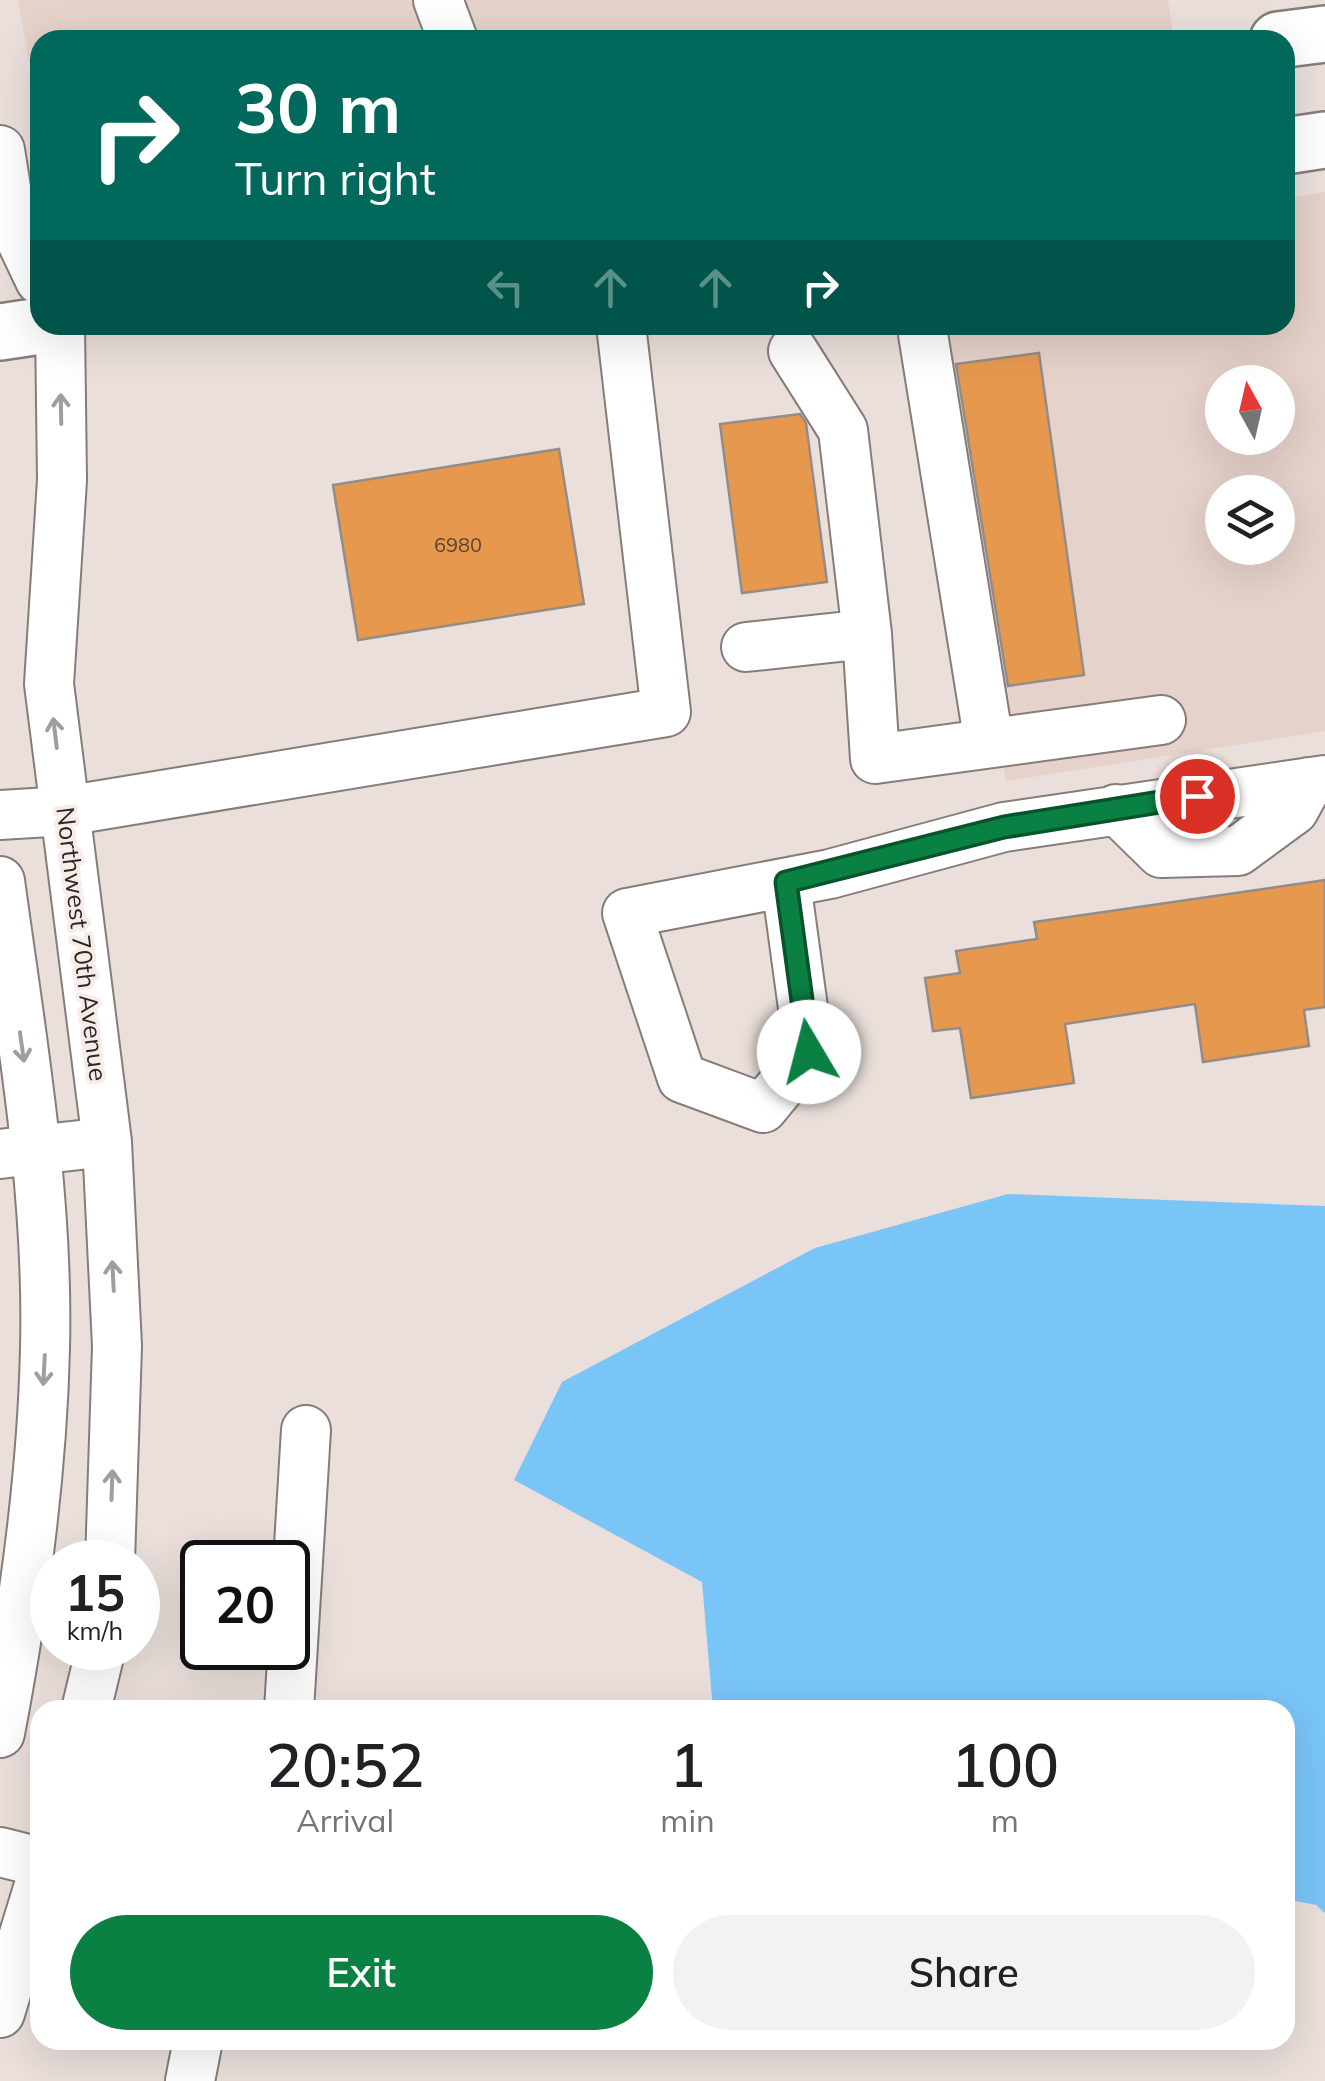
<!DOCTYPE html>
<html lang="en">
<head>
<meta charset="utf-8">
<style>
  body { margin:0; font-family:Mulish,sans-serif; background:#f2f2f2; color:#202124; height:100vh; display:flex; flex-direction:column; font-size:38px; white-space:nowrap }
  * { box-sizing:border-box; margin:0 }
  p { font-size:32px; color:#757577 }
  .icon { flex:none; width:55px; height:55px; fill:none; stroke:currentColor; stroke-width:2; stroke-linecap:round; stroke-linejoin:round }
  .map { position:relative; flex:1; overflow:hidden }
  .sheet { position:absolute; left:30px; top:1700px; width:1265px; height:350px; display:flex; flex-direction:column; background:#fff; border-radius:30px; box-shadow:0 10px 40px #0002 }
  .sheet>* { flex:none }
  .guide { position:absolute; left:30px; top:30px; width:1265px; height:305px; border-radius:30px; box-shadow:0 10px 40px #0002; background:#00695c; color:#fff; overflow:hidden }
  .needle { width:65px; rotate:352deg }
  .buttons { position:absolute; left:1205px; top:365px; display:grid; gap:20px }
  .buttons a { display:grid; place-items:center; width:90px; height:90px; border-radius:50%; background:#fff; box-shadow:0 10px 40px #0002; font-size:50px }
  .speed { position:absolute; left:30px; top:1540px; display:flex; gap:20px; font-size:50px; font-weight:700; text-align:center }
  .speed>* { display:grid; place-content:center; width:130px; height:130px; border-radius:50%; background:#fff; box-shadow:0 10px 40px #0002; line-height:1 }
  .speed small { font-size:25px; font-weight:400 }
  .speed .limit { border:5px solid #111; border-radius:15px; background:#fff; color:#111 }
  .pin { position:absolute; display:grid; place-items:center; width:85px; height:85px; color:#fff; margin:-42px; border:5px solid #fff; border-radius:50%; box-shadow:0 2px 10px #0007 }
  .me { position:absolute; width:110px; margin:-55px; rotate:352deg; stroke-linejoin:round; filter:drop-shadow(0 0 8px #0008) }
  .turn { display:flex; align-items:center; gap:35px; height:210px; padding:0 40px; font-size:45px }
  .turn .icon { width:130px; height:130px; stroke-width:2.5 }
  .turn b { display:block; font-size:70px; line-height:85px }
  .lanes { display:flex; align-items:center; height:95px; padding:0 40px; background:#0003; justify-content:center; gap:50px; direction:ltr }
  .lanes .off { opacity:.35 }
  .eta { display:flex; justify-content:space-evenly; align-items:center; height:170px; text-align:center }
  .eta b { font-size:60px; font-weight:600; line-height:70px }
  .action { display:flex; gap:20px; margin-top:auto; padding:20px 40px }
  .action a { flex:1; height:115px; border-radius:60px; background:#0b8043; color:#fff; font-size:40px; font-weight:600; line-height:115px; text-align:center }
  .action a+a { background:#f2f2f2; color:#202124 }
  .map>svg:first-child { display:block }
  .built { fill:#e5d2ca; fill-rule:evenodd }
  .water { fill:#79c5f7 }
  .building { fill:#e7984f; stroke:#948c86; stroke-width:2.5 }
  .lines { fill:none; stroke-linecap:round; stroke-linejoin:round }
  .minor-casing { stroke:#867d79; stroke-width:52 }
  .highway-casing { stroke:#867d79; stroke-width:60 }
  .minor { stroke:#fff; stroke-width:48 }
  .highway { stroke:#fff; stroke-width:55 }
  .oneway { stroke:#a09e9d }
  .route-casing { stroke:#07532c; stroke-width:25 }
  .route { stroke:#0b8043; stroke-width:18 }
  .labels { text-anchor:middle; stroke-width:8; stroke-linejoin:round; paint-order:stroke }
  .number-label { font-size:20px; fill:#5a4330 }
  .street-label { font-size:25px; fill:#2b2725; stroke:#f7ece8 }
</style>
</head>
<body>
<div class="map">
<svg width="1325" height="2081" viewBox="0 0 1325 2081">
  <rect width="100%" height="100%" fill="#eadfdb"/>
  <path class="built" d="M18 0H1168L1174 40H40V120Z
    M1325 192V731L1006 781 940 325H1285V198ZM1222 382H1278V438H1222ZM1222 492H1278V548H1222Z"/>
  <path class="water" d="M1008 1194 1325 1206V1913L1316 1905 1285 1899V1710H713L702 1582 514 1480 562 1382 815 1248Z"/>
  <path class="building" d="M1039 353 1084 675 1008 686 956 364Z
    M800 414 806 423 827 582 742 593 720 424Z
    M559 449 584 604 358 640 333 485Z
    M1325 880V1007L1304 1010 1309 1046 1203 1062 1195 1004 1065 1024 1074 1083 971 1098 960 1028 933 1031 925 978 960 973 956 951 1037 939 1034 922Z"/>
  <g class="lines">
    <g class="minor-casing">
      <path id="minor" d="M438 0 453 40
        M0 150 11 219 40 280
        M60 325 62 480 49 684 107 1142 117 1346 110 1562
        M923 334 989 743
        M867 634 875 759 1161 720
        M746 647 867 634 843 430 793 351
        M1116 809 1161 853 1238 851 1294 810 1309 782
        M0 815 65 811 666 712 621 325
        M0 881C21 1035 49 1192 45 1349 42 1478 24 1607 0 1733
        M786 883 809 1052 763 1108 682 1078 627 913 830 874 1004 827 1325 780
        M0 1154 107 1142
        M86 1710 101 1648
        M289 1710 306 1430
        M0 1852 40 1862
        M0 2013 40 1882
        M190 2081 198 2040"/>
    </g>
    <g class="highway-casing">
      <path id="highway" d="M1278 40 1325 34
        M1285 146 1325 140
        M0 221 40 215
        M0 332 47 325"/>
    </g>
    <use href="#minor" class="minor"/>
    <use href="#highway" class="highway"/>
  </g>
  <defs><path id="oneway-shaft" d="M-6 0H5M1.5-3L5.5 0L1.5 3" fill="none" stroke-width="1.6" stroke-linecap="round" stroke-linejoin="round" transform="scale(2.5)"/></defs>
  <g class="oneway">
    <use href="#oneway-shaft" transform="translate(61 409) rotate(-91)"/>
    <use href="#oneway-shaft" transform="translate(55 733) rotate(-97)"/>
    <use href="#oneway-shaft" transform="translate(22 1047) rotate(82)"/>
    <use href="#oneway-shaft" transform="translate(113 1276) rotate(-93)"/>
    <use href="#oneway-shaft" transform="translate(44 1370) rotate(93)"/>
    <use href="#oneway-shaft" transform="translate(112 1485) rotate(-88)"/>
  </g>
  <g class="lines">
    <g class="route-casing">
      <path id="route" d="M809 1052 786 882 1004 827 1197 796"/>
    </g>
    <use href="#route" class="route"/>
  </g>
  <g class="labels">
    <g class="number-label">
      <text x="458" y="552">6980</text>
    </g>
    <g class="street-label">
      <text transform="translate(82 944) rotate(83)" y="9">Northwest 70th Avenue</text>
    </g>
  </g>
</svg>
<div class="buttons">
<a><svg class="needle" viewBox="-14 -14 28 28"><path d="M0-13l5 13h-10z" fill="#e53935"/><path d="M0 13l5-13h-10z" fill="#757577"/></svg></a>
<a><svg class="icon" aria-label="layers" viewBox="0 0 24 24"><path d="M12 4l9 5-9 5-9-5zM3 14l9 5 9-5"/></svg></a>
</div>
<div class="speed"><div>15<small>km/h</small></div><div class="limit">20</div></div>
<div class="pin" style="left:1197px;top:796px;background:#d93025"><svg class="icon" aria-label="arrive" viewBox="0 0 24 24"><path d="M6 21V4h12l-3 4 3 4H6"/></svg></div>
<svg class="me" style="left:809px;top:1052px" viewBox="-20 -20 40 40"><circle r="19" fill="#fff"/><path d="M0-13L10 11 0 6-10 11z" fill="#0b8043"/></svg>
<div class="guide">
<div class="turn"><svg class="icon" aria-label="right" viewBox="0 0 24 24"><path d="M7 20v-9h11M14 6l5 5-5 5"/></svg><div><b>30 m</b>Turn right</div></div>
<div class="lanes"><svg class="icon off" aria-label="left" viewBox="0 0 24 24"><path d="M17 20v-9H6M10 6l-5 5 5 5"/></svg><svg class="icon off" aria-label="ahead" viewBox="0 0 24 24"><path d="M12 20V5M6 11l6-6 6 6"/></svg><svg class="icon off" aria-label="ahead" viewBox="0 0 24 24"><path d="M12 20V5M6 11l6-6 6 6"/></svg><svg class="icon" aria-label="right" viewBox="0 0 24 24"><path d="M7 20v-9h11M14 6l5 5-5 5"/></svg></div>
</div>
<section class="sheet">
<div class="eta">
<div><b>20:52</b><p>Arrival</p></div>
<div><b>1</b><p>min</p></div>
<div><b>100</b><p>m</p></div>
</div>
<div class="action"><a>Exit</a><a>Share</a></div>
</section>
</div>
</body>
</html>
